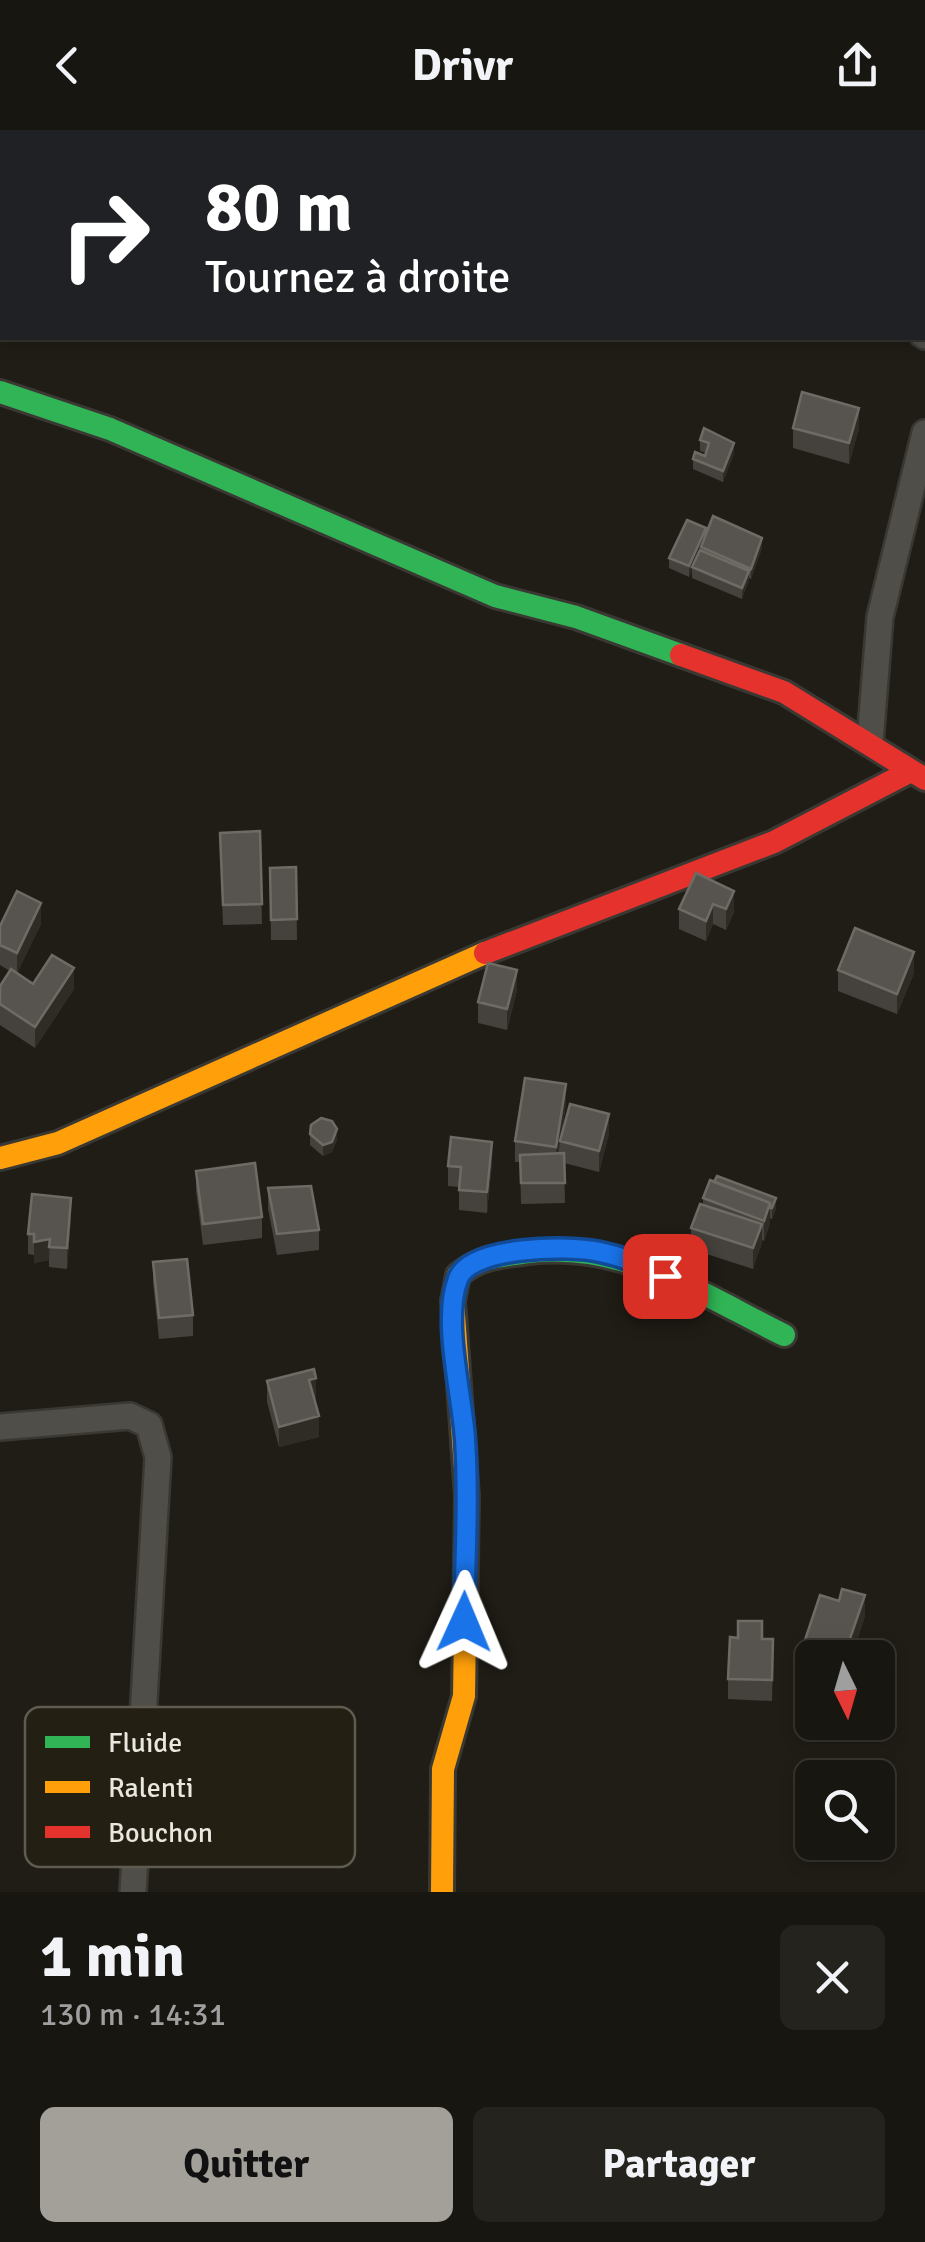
<!DOCTYPE html>
<html lang="fr">
<head>
<meta charset="utf-8">
<style>
  body { margin:0; font-family:Signika,sans-serif; background:#25231e; color:#f1f3f6; height:100vh; display:flex; flex-direction:column; font-size:38px; white-space:nowrap }
  * { box-sizing:border-box; margin:0 }
  p { font-size:32px; color:#9f9f9f }
  .icon { flex:none; width:55px; height:55px; fill:none; stroke:currentColor; stroke-width:2; stroke-linecap:round; stroke-linejoin:round }
  .map { position:relative; height:1762px; overflow:hidden }
  .panel { display:flex; flex-direction:column; background:#181610; flex:1 }
  .panel>* { flex:none }
  .top-card { position:absolute; left:0px; top:0px; width:925px; height:210px; box-shadow:0 5px 15px #0003,0 0 0 2px #363530; background:#202124; color:#fff; overflow:hidden }
  .needle { width:65px; rotate:175deg }
  .controls { position:absolute; left:795px; top:1510px; display:grid; gap:20px }
  .controls a { display:grid; place-items:center; width:100px; height:100px; border-radius:15px; background:#181610; box-shadow:0 5px 15px #0003,0 0 0 2px #363530; font-size:50px }
  .pin { position:absolute; display:grid; place-items:center; width:85px; height:85px; color:#fff; margin:-42px; border-radius:20px; box-shadow:0 5px 15px #0006 }
  .me { position:absolute; width:110px; margin:-55px; rotate:1deg; stroke-linejoin:round; filter:drop-shadow(0 0 8px #0008) }
  .turn { display:flex; align-items:center; gap:35px; height:210px; padding:0 40px; font-size:45px }
  .turn .icon { width:130px; height:130px; stroke-width:2.5 }
  .turn b { display:block; font-size:70px; line-height:85px }
  .round { display:grid; place-items:center; flex:none; width:105px; height:105px; border-radius:15px; background:#25231e }
  .head { display:flex; align-items:center; justify-content:space-between; height:170px; padding:0 40px }
  h1 { font-size:60px; font-weight:700; line-height:75px }
  .primary-button { display:flex; gap:20px; margin-top:auto; padding:20px 40px }
  .primary-button a { flex:1; height:115px; border-radius:15px; background:#a3a099; color:#111; font-size:40px; font-weight:700; line-height:115px; text-align:center }
  .primary-button a+a { background:#25231e; color:#f1f3f6 }
  header { display:flex; justify-content:space-between; align-items:center; height:130px; padding:0 40px; background:#181610; font-size:45px; font-weight:700 }
  .map>svg:first-child { display:block }
  .lines { fill:none; stroke-linecap:round; stroke-linejoin:round }
  .street-casing { stroke:#3a3833; stroke-width:30 }
  .fast-casing { stroke:#3a3833; stroke-width:28 }
  .slow-casing { stroke:#3a3833; stroke-width:28 }
  .jam-casing { stroke:#3a3833; stroke-width:28 }
  .street { stroke:#504e49; stroke-width:25 }
  .fast { stroke:#30b455; stroke-width:22 }
  .slow { stroke:#ff9f0a; stroke-width:22 }
  .jam { stroke:#e5322d; stroke-width:22 }
  .wall { fill:#45423d }
  .shaded-wall { fill:#2f2c26 }
  .building { fill:#57544f; stroke:#6e6b65; stroke-width:2.5 }
  .route-casing { stroke:#114b97; stroke-width:25 }
  .route { stroke:#1a73e8; stroke-width:18 }
  .key { fill:#231f13; stroke:#5f5b50; stroke-width:2.5 }
  .key-label { font-size:28px; fill:#eae7df }
</style>
</head>
<body>
<header><svg class="icon" aria-label="back" viewBox="0 0 24 24"><path d="M15 5l-7 7 7 7"/></svg>Drivr<svg class="icon" aria-label="share" viewBox="0 0 24 24"><path d="M12 15V3M7 8l5-5 5 5M5 13v7h14v-7"/></svg></header>
<div class="map">
<svg width="925" height="1762" viewBox="0 0 925 1762">
  <rect width="100%" height="100%" fill="#201d16"/>
  <g class="lines">
    <g class="street-casing">
      <path id="street" d="M6 0 14 2
        M345 0 351 2
        M0 106 2 92
        M922 204 925 206
        M870 612 880 487 925 303
        M0 1297 130 1286 149 1295 158 1327 133 1762"/>
    </g>
    <g class="fast-casing">
      <path id="fast" d="M0 262 110 299 495 466 576 487 681 525
        M453 1171 458 1145C479 1128 496 1126 522 1123 620 1108 699 1163 784 1205"/>
    </g>
    <g class="slow-casing">
      <path id="slow" d="M0 1028 58 1013 485 823
        M442 1762 443 1639 464 1566 467 1366 453 1171"/>
    </g>
    <g class="jam-casing">
      <path id="jam" d="M681 525 784 562 925 649
        M485 823 774 712 909 642"/>
    </g>
    <use href="#street" class="street"/>
    <use href="#fast" class="fast"/>
    <use href="#slow" class="slow"/>
    <use href="#jam" class="jam"/>
  </g>
  <path class="wall" d="M793 298H859L849 334 793 318Z
    M700 310 734 323 723 352 693 339V329L705 326 706 323 700 321Z
    M706 404 762 418 751 449 749 448 742 469 692 448V439L689 447 669 438V428Z
    M260 701 262 794 223 795 220 703Z
    M296 737 297 810H271L270 738Z
    M696 743 734 782 726 800 713 794 706 811 679 799V779Z
    M41 794 17 843 33 854 74 859 35 918 0 895V856L10 841 0 835V796Z
    M838 840 914 843 897 884 838 861Z
    M517 860 507 900 478 893V872Z
    M566 974 561 1006 609 1004 599 1042 564 1033 565 1073 521 1074 520 1032H515V1011Z
    M310 1004 337 1010 332 1022 323 1026 310 1015Z
    M492 1032 487 1083 459 1080V1057L448 1056V1036Z
    M196 1041 262 1087V1108L203 1115 196 1061Z
    M268 1058 319 1100V1120L277 1125 268 1079Z
    M703 1068 776 1079 772 1089 770 1088V1093L764 1111 762 1110 753 1139 691 1119V1098L703 1075Z
    M71 1088 67 1139 49 1137V1130L34 1133V1125L28 1124V1104Z
    M153 1132 193 1185V1206L159 1209 153 1152Z
    M267 1251 316 1269H314L319 1307 279 1317 267 1272Z
    M865 1486 851 1528H812V1536L804 1533V1513Z
    M762 1509 773 1529 772 1571 728 1569V1549Z"/>
  <path class="shaded-wall" d="M925 41V62L922 65V44Z
    M859 278V298L849 334V313Z
    M734 313V323L723 352V341Z
    M706 398V408L689 447V436Z
    M762 408V418L751 449V439Z
    M749 441V451L742 469V458Z
    M734 761V782L726 800V779Z
    M41 773V794L17 844V823Z
    M713 774V794L706 811V791Z
    M914 822V843L897 884V864Z
    M74 838V859L35 918V897Z
    M517 840V860L507 900V879Z
    M566 954V974L556 1038V1017Z
    M609 984V1004L599 1042V1021Z
    M337 999V1010L332 1022 323 1026V1015Z
    M492 1012V1032L487 1083V1062Z
    M71 1068V1088L67 1139V1118Z
    M776 1068V1079L772 1089V1078Z
    M770 1073V1093L764 1111V1091Z
    M762 1094V1114L753 1139V1118Z
    M50 1109 49 1130 34 1133V1112Z
    M316 1248V1269L309 1270V1250Z
    M319 1286V1307L279 1317V1297Z
    M865 1465V1486L851 1528H844Z"/>
  <path class="building" d="M922 17 925 19V41L922 44Z
    M802 262 859 278 849 313 793 298Z
    M704 298 734 313 723 341 693 329 695 322 705 326 709 313 700 310Z
    M713 386 762 408 751 439 701 417Z
    M687 390 706 398 689 436 669 428Z
    M700 420 749 441 742 458 692 437Z
    M260 701 262 774 223 775 220 703Z
    M296 737 297 789 271 790 270 738Z
    M696 743 734 761 726 779 713 774 706 791 679 779Z
    M17 761 41 773 17 823 0 815V796Z
    M855 798 914 822 897 864 838 840Z
    M52 825 74 838 35 897 0 874V856L11 839 33 854Z
    M488 833 517 840 507 879 478 872Z
    M525 948 566 954 556 1017 515 1011Z
    M570 974 609 984 599 1021 560 1011Z
    M321 988 332 991 337 999 332 1012 323 1015 310 1004 311 995Z
    M451 1007 492 1012 487 1062 459 1060 461 1037 448 1036Z
    M564 1023 565 1053H521L520 1025Z
    M255 1033 262 1087 203 1094 196 1041Z
    M717 1046 776 1068 772 1078H770V1073L714 1052Z
    M710 1050 770 1073 764 1091 703 1068Z
    M311 1056 319 1100 277 1104 268 1058Z
    M32 1064 71 1068 67 1118 49 1117 50 1109 34 1112V1104H28Z
    M700 1074 762 1094 753 1118 691 1098Z
    M187 1129 193 1185 159 1188 153 1132Z
    M314 1239 316 1248 309 1250 319 1286 279 1297 267 1251Z
    M842 1459 865 1465 844 1526 804 1513 820 1465 839 1471Z
    M738 1491H762V1509H773L772 1550 728 1549 730 1507 738 1508Z"/>
  <g class="lines">
    <g class="route-casing">
      <path id="route" d="M464 1492C465 1431 469 1370 465 1309 462 1264 442 1190 458 1149 470 1116 570 1115 600 1122 624 1127 644 1135 665 1146"/>
    </g>
    <use href="#route" class="route"/>
  </g>
  <rect x="25" y="1577" width="330" height="160" rx="15" class="key"/>
  <rect x="45" y="1606" width="45" height="12" fill="#30b455"/>
  <rect x="45" y="1651" width="45" height="12" fill="#ff9f0a"/>
  <rect x="45" y="1696" width="45" height="12" fill="#e5322d"/>
  <g class="key-label">
    <text x="108" y="1622">Fluide</text>
    <text x="108" y="1667">Ralenti</text>
    <text x="108" y="1712">Bouchon</text>
  </g>
</svg>
<div class="controls">
<a><svg class="needle" viewBox="-14 -14 28 28"><path d="M0-13l5 13h-10z" fill="#e53935"/><path d="M0 13l5-13h-10z" fill="#9f9f9f"/></svg></a>
<a><svg class="icon" aria-label="search" viewBox="0 0 24 24"><circle cx="10" cy="10" r="6"/><path d="M15 15l6 6"/></svg></a>
</div>
<div class="pin" style="left:665px;top:1146px;background:#d93025"><svg class="icon" aria-label="arrive" viewBox="0 0 24 24"><path d="M6 21V4h12l-3 4 3 4H6"/></svg></div>
<svg class="me" style="left:464px;top:1492px" viewBox="-20 -20 40 40"><path d="M0-17L14 15 0 8-14 15z" fill="#1a73e8" stroke="#fff" stroke-width="4"/></svg>
<div class="top-card">
<div class="turn"><svg class="icon" aria-label="right" viewBox="0 0 24 24"><path d="M7 20v-9h11M14 6l5 5-5 5"/></svg><div><b>80 m</b>Tournez à droite</div></div>
</div>
</div>
<section class="panel">
<div class="head"><div><h1>1 min</h1><p>130 m · 14:31</p></div><a class="round"><svg class="icon" aria-label="close" viewBox="0 0 24 24"><path d="M6 6l12 12M18 6L6 18"/></svg></a></div>
<div class="primary-button"><a>Quitter</a><a>Partager</a></div>
</section>
</body>
</html>
